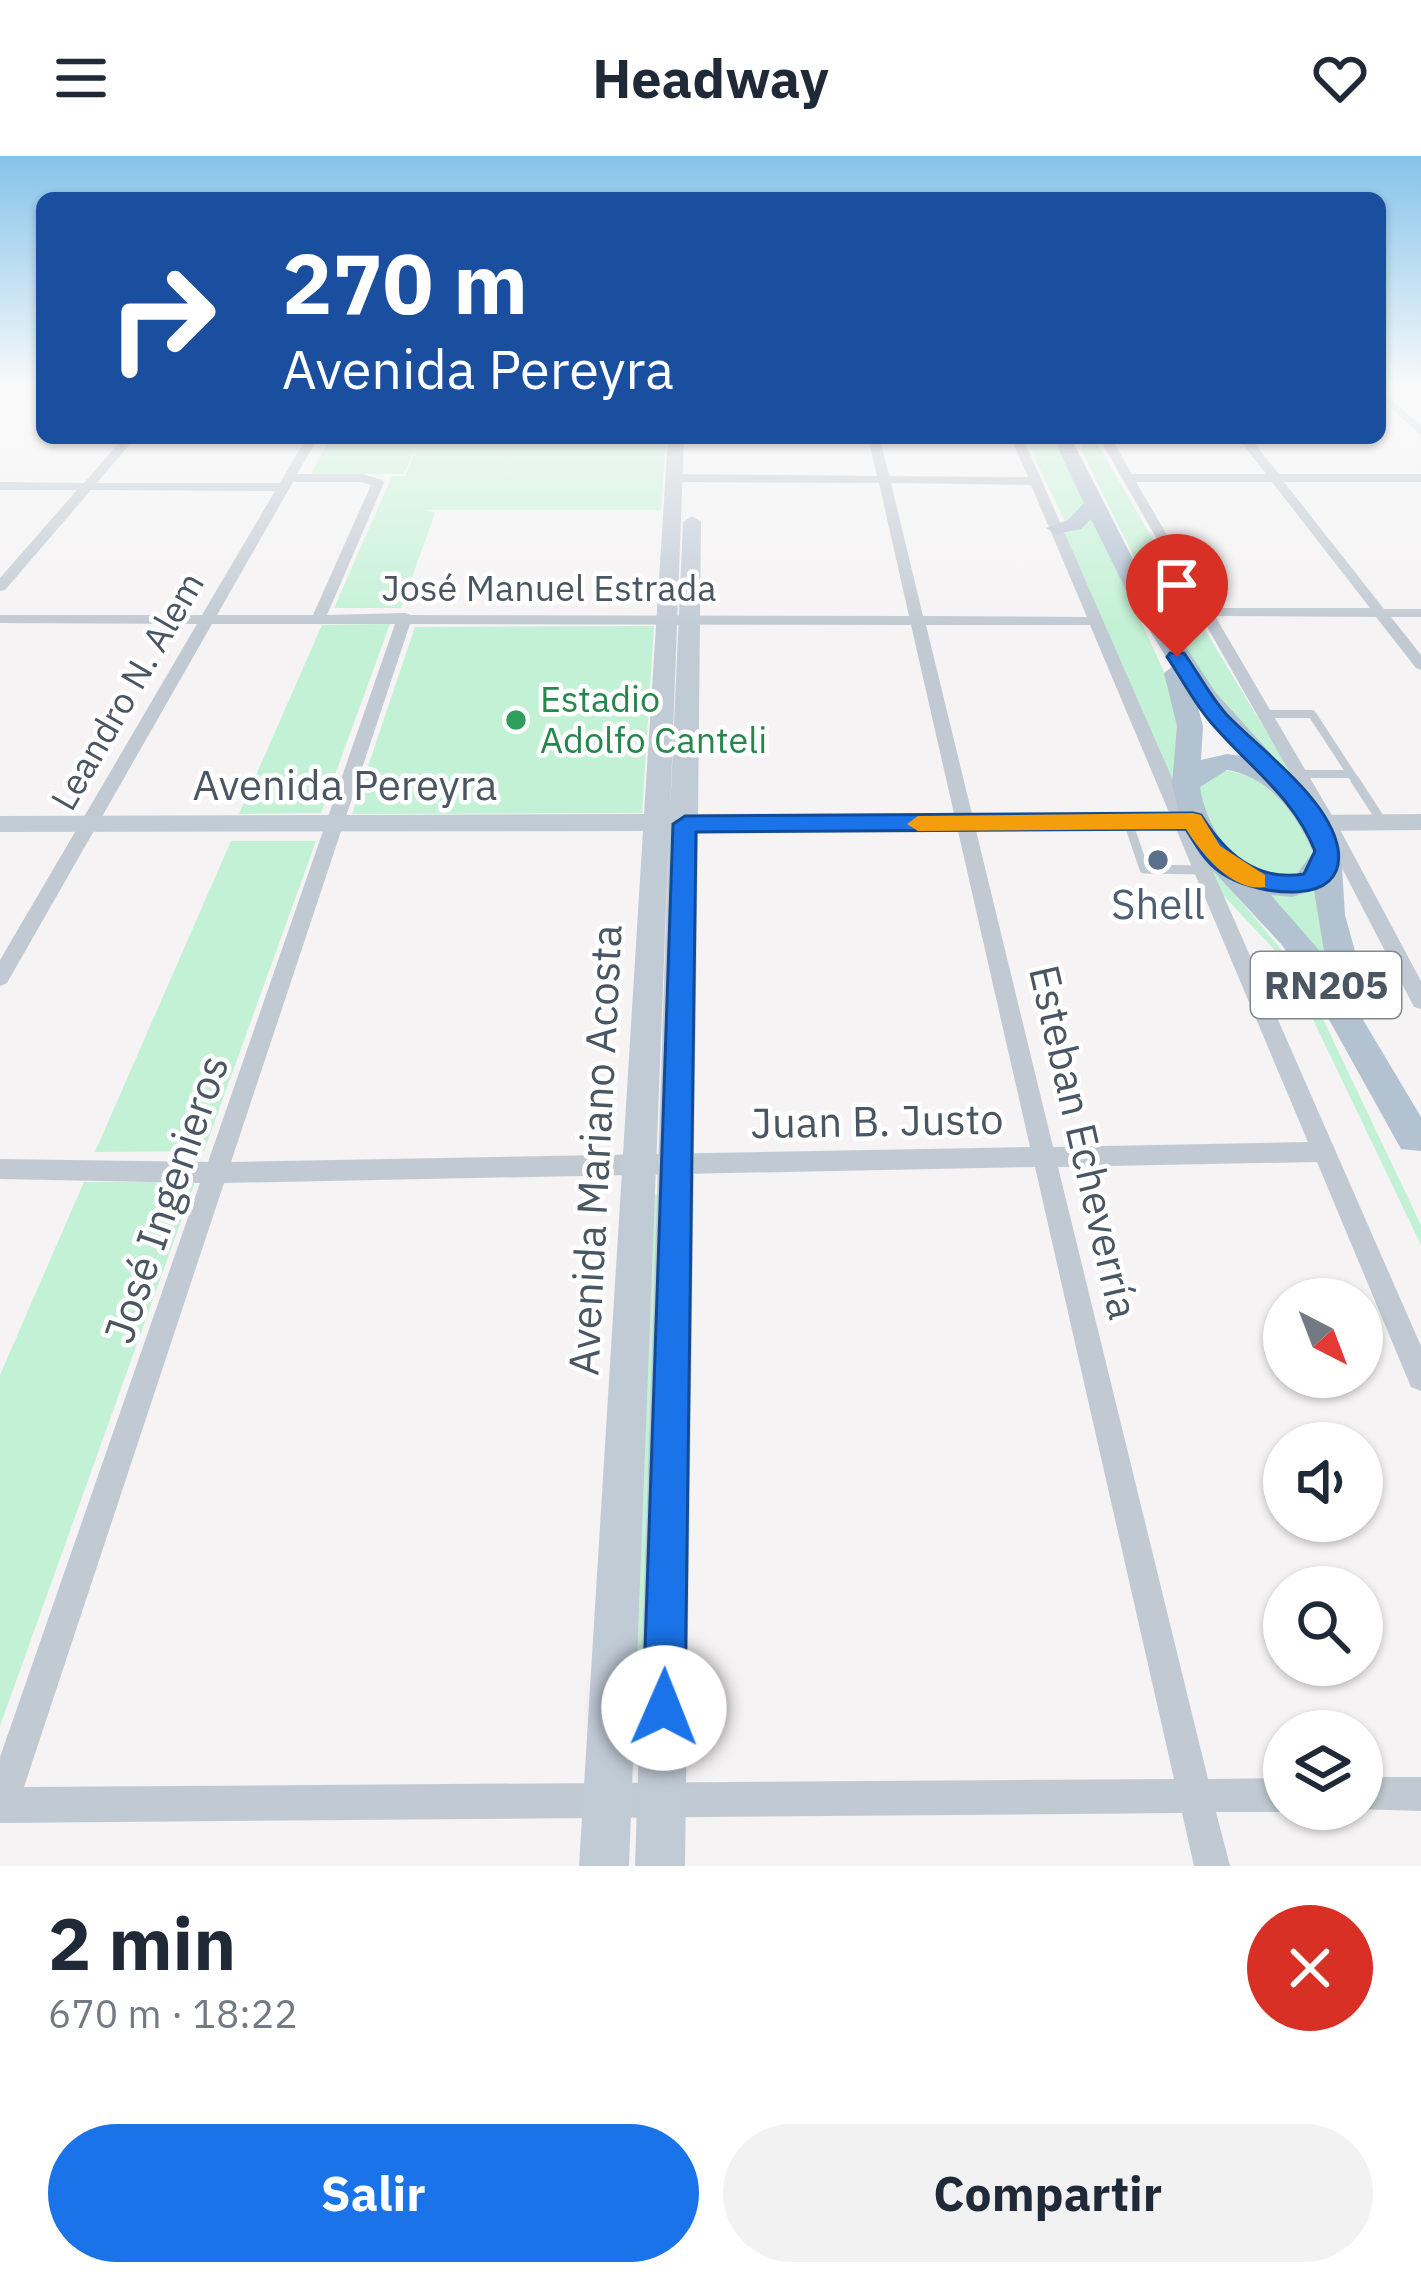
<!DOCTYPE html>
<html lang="es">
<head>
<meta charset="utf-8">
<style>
  body { margin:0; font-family:"IBM Plex Sans",sans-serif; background:#f2f2f3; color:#1f2937; height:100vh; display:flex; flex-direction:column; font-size:45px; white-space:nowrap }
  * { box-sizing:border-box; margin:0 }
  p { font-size:39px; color:#747a83 }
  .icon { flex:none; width:66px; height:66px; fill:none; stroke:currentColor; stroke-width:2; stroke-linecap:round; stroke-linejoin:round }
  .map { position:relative; height:1710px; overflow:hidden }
  .sheet { display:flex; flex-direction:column; background:#fff; flex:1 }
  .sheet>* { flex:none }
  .guide { position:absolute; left:36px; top:36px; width:1350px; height:252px; border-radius:18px; box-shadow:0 3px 9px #0004; background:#1a4fa0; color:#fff; overflow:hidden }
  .needle { width:78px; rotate:138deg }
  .controls { position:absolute; left:1263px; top:1122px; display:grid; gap:24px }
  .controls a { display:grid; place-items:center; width:120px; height:120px; border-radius:50%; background:#fff; box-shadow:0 3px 9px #0004; font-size:60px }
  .pin { position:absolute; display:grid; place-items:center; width:102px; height:102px; color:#fff; margin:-123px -51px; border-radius:50% 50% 50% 0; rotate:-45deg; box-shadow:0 0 12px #0007 }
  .pin .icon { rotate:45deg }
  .me { position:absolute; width:132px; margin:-66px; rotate:1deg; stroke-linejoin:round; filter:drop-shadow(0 0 9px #0008) }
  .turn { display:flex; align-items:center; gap:42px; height:252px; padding:0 48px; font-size:54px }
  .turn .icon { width:156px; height:156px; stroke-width:2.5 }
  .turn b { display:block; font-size:84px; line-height:102px }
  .round { display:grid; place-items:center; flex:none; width:126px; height:126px; border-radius:63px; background:#f2f2f3 }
  .head { display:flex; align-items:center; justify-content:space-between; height:204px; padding:0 48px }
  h1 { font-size:72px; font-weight:700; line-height:90px }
  .action { display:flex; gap:24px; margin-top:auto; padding:24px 48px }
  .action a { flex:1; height:138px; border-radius:72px; background:#1a73e8; color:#fff; font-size:48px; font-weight:700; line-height:138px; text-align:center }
  .action a+a { background:#f2f2f3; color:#1f2937 }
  header { display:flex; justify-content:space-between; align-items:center; height:156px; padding:0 48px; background:#fff; font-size:54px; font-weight:700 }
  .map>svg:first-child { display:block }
  .green { fill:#c3f1d5 }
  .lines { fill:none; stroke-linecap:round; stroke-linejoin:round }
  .service-far1 { stroke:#c1cad2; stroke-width:8 }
  .service { stroke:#c1cad2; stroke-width:9 }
  .minor { fill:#c1cad2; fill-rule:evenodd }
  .tertiary { fill:#c1cad2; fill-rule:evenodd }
  .secondary { fill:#c1cbd6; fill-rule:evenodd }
  .primary { fill:#b3c2d1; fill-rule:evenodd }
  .route { fill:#1a73e8; stroke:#114b97; stroke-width:3 }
  .slow { fill:#f59e0b }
  .leisure-dot { fill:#2e9e5b; stroke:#fff; stroke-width:4.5 }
  .service-dot { fill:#5c6f8a; stroke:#fff; stroke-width:4.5 }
  .labels { text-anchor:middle; stroke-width:9; stroke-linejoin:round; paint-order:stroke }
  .far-street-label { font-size:36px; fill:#4a5661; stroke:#fff }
  .far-leisure-label { font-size:36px; fill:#27864d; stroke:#fff; text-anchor:start }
  .shield { fill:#fff; stroke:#808990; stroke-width:3 }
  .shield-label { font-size:39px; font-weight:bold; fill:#4a5661 }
  .street-label { font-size:42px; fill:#4a5661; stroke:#fff }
  .service-label { font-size:42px; fill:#4e5e75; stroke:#fff }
</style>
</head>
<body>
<header><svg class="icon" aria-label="menu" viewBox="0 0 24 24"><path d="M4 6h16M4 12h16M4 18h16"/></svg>Headway<svg class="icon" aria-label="heart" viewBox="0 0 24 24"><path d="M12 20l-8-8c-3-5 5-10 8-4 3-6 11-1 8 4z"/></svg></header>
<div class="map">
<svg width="1421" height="1710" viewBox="0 0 1421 1710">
  <rect width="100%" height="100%" fill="#f5f3f3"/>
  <path class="green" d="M330 282H666L661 354H427L435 357 401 452H334L392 320H405L419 286 404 318H311Z
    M1025 282H1056L1088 345 1066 368Z
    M1088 282H1094L1163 401V411L1136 405 1082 296V287Z
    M1092 359 1170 529 1178 560 1176 634 1063 375Z
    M1172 419 1305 640 1239 579 1153 444 1157 429Z
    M390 468 321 657 239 658 322 469Z
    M654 470 642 657 352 658 415 471Z
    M1223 614 1271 624 1318 694 1312 714 1283 724 1248 716 1206 675 1197 625Z
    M231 685H316L204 995 95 996Z
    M1208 706 1301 817 1421 1069V1089L1285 805 1220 736Z
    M1316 730 1343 838 1264 733Z
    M84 1026H195L0 1570V1219Z
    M652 1039H660L640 1575H629Z"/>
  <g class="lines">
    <path class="service-far1" d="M1262 558H1312L1357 627
      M1298 618H1351"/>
    <path class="service" d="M1355 624 1383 667
      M1128 666 1144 713 1202 714"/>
    <path class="minor" d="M1380 233 1421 270V279L1380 242Z
      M123 282H135L97 327H280L306 282H318L297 318H363L382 324 384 327 327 459 405 457 411 459 909 460 879 327 674 326 668 322 674 318 877 320 868 282H880L889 320 1028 321 1011 282H1023L1421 1190V1235L1411 1231 1317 1006 1058 1011 1208 1623 1284 1622V1653H1291L1284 1656H1216L1230 1710H1194L1182 1657 0 1667V1601L200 1027 0 1023V1003L208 1006 395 468H212L7 827 0 830V804L197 468 0 467V459H202L275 335 91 334 5 434 0 435V422L77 334H0V326L84 327ZM293 326H362L371 329 313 459H217ZM891 327 1031 329 1087 461 923 460ZM410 468 911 469 1030 991 231 1006ZM926 469H1090L1308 986 1053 991ZM1035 1011 1174 1623 24 1631 224 1027Z
      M1099 282H1111L1132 318H1266L1238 282H1250L1279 318H1421V326H1284L1384 453H1421V461H1391L1421 499V514L1416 512 1376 461 1215 460 1337 668 1421 825V853L1414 851 1319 668 1201 460 1195 456 1197 453ZM1136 326H1272L1370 452H1210Z
      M1362 1621H1421V1655L1357 1653H1362Z"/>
    <path class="tertiary" d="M1421 658V674L1315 675 1304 667 1315 659Z"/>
    <path class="secondary" d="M668 282H684L670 658 683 366 692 360 701 366 698 658 1193 657 1206 665 1193 673 698 675 685 1710H635L669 675 629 1710H579L643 675 0 676V660L644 658Z"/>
    <path class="primary" d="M1053 282H1071L1141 419 1187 412V422L1158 427 1152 439 1216 537 1283 611 1332 675 1341 696 1345 759 1369 846 1359 857 1421 961V995L1401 993 1307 824 1281 788 1202 703 1183 672 1172 628 1177 570 1164 517 1172 511 1129 440 1091 363 1081 373 1056 378 1046 372 1068 364 1084 347ZM1196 544 1242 600 1227 598 1201 604 1203 570ZM1227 614C1270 621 1297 658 1313 696L1296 719C1243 725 1207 678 1200 631ZM1314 734 1325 801 1271 739 1292 741Z"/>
  </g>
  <linearGradient id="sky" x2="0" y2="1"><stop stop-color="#85c3ea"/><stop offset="0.49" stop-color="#fafafa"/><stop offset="1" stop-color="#fafafa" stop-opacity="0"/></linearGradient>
  <rect width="1421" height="472" fill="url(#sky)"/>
  <path class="route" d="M1170 497H1184C1198 517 1210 540 1226 558 1259 593 1330 643 1338 693 1347 753 1258 738 1228 721 1208 711 1197 691 1186 673L696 676 685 1552 679 1567 664 1574 649 1567 643 1552 673 668 685 660 1193 657 1201 659C1225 697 1256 726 1304 718L1315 695C1293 639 1246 609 1209 564 1193 545 1181 521 1167 501Z"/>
  <path class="slow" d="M1193 657 1201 659 1220 690 1265 719V731C1233 737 1201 697 1186 673L918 675 907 668 918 660Z"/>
  <circle class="leisure-dot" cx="516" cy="564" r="12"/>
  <circle class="service-dot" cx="1158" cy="704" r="12"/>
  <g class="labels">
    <g class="far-street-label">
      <text x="549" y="445">José Manuel Estrada</text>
      <text transform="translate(127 535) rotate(-60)" y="13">Leandro N. Alem</text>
    </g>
    <g class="far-leisure-label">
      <text x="540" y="556">Estadio<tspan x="540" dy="41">Adolfo Canteli</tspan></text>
    </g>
    <rect class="shield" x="1251" y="796" width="150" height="66" rx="9"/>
    <g class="shield-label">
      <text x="1326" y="843">RN205</text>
    </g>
    <g class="street-label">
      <text x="345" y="644">Avenida Pereyra</text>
      <text transform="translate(877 965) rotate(-1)" y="15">Juan B. Justo</text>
      <text transform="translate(1084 986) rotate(77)" y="15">Esteban Echeverría</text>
      <text transform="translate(595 994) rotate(-87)" y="15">Avenida Mariano Acosta</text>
      <text transform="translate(166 1043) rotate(-71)" y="15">José Ingenieros</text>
    </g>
    <g class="service-label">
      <text x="1158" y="763">Shell</text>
    </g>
  </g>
</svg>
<div class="controls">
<a><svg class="needle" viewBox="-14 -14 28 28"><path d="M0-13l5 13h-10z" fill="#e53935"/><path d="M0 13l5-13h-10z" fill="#747a83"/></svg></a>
<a><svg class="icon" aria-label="sound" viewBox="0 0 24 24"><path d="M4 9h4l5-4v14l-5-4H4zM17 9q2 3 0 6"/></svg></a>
<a><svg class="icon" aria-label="search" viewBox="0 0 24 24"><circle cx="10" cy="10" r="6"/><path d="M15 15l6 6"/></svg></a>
<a><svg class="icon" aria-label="layers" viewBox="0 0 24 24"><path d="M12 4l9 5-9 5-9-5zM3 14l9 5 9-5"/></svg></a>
</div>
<div class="pin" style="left:1177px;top:501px;background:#d93025"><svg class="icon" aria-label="arrive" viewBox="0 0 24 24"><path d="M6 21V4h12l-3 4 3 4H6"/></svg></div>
<svg class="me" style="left:664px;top:1552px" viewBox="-20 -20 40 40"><circle r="19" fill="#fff"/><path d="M0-13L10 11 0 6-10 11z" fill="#1a73e8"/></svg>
<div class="guide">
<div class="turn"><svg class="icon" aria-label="right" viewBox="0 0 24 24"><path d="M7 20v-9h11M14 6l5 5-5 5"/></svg><div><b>270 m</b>Avenida Pereyra</div></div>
</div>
</div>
<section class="sheet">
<div class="head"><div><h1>2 min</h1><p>670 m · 18:22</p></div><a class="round" style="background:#d93025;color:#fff"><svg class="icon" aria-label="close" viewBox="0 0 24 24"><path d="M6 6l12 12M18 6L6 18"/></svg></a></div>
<div class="action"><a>Salir</a><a>Compartir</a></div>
</section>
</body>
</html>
